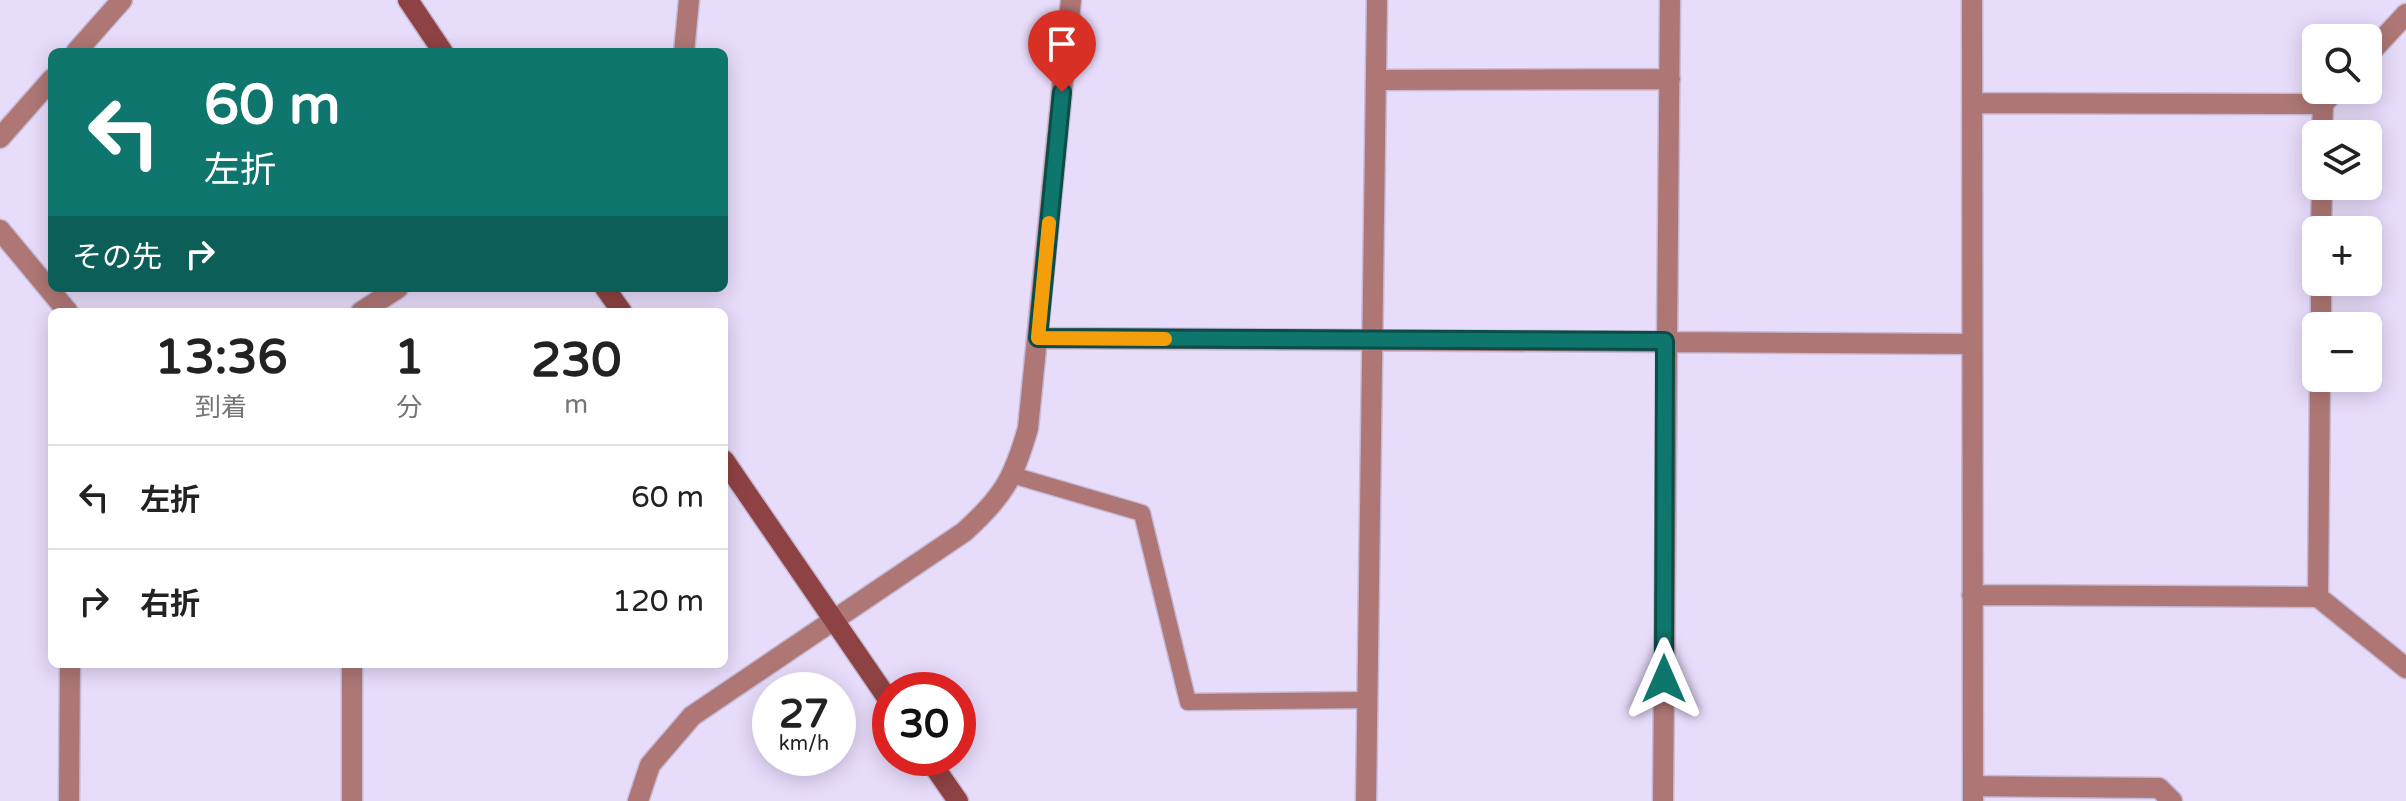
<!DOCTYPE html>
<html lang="ja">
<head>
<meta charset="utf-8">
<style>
  body { margin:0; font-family:"Varela Round","Noto Sans JP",sans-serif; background:#f6f6f6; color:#222; height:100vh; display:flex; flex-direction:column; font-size:30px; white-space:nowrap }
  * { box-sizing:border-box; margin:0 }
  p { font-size:26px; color:#767676 }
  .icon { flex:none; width:44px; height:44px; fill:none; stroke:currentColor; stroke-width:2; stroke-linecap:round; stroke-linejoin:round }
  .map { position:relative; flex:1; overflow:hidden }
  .details { position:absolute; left:48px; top:308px; width:680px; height:360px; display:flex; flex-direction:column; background:#fff; border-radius:12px; box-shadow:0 4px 20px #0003 }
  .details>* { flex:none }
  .banner { position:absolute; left:48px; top:48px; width:680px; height:244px; border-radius:12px; box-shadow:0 4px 20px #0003; background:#0f766e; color:#fff; overflow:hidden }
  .buttons { position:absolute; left:2302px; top:24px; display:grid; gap:16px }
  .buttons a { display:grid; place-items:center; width:80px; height:80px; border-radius:12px; background:#fff; box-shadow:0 4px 20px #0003; font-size:40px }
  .speed { position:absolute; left:752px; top:672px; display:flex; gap:16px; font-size:40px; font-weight:700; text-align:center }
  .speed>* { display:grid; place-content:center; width:104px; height:104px; border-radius:50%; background:#fff; box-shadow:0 4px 20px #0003; line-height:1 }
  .speed small { font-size:20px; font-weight:400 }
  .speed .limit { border:12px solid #d22; background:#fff; color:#111 }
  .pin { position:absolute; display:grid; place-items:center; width:68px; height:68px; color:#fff; margin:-82px -34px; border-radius:50% 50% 50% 0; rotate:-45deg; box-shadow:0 0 8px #0007 }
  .pin .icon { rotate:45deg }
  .me { position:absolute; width:88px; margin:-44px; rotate:0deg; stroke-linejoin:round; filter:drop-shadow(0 0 6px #0008) }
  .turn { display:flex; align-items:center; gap:28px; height:168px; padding:0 24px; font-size:36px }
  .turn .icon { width:104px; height:104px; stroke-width:2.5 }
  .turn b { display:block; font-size:56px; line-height:68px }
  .then { display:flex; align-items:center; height:76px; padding:0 24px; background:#0003; gap:16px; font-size:30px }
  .eta { display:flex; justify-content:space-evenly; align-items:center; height:136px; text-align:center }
  .eta b { font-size:48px; font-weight:700; line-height:56px }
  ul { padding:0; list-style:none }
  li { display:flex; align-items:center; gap:24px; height:104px; padding:0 24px; border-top:2px solid #e0e0e0 }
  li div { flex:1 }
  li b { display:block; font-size:30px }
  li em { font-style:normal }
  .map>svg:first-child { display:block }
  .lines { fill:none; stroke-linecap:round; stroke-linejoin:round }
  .lane-casing { stroke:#c5bad6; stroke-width:19 }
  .street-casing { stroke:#c5bad6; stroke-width:23 }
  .secondary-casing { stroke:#c5bad6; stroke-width:23 }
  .lane { stroke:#ae7775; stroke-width:16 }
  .street { stroke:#ae7775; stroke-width:20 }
  .secondary { stroke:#8f4243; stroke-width:20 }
  .route-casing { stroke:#0a4d48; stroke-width:20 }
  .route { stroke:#0f766e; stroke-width:14 }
  .slow { stroke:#f59e0b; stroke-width:14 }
</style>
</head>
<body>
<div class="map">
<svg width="2406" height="801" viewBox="0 0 2406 801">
  <rect width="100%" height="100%" fill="#e8dcfb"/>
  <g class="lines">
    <g class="lane-casing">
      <path id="lane" d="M1012 475 1142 513 1188 702 1366 700"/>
    </g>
    <g class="street-casing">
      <path id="street" d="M1972 0 1973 801
        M76 52 122 0
        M684 52 689 0
        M2368 55 2406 14
        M1377 80 1670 79
        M1972 103 2323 104 2336 90
        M2322 134 2323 104
        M0 138 52 79
        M0 230 68 312
        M2321 230 2322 186
        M361 312 398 288
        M2321 326V282
        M1038 338 1972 344
        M2320 378 2318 597 2406 668
        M1972 595 2318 597
        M352 664V801
        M1973 786 2159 788 2172 801
        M69 801 70 664
        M638 801 650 765 692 716 964 532C1003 497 1014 478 1028 428L1071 0
        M1366 801 1377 0
        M1663 801 1670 0"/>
    </g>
    <g class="secondary-casing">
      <path id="secondary" d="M408 0 443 52
        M605 288 622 312
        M724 460 890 702
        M928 758 958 801"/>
    </g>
    <use href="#lane" class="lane"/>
    <use href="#street" class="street"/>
    <use href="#secondary" class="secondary"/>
  </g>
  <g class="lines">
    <g class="route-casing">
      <path id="route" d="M1062 92 1038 338 1665 341 1664 679"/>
    </g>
    <use href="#route" class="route"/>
    <path class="slow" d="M1049 223 1038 338 1165 339"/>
  </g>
</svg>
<div class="buttons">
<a><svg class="icon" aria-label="search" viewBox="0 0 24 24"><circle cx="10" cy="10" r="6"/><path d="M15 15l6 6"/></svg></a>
<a><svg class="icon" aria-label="layers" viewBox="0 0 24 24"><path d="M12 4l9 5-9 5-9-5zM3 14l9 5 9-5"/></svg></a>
<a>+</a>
<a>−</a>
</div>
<div class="speed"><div>27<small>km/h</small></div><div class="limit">30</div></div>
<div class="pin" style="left:1062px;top:92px;background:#d93025"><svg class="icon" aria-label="arrive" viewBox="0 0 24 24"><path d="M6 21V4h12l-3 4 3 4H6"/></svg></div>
<svg class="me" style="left:1664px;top:679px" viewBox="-20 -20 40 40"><path d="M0-17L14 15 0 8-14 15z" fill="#0f766e" stroke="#fff" stroke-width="4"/></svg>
<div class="banner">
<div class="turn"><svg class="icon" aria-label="left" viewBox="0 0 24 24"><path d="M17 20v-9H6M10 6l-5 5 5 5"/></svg><div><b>60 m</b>左折</div></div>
<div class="then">その先<svg class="icon" aria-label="right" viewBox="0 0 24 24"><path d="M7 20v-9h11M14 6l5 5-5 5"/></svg></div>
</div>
<section class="details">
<div class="eta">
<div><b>13:36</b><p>到着</p></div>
<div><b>1</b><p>分</p></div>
<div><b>230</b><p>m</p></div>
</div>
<ul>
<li><svg class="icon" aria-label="left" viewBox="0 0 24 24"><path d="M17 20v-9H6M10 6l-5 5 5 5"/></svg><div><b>左折</b></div><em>60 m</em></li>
<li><svg class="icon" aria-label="right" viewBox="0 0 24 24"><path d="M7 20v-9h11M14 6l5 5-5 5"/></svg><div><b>右折</b></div><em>120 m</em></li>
</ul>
</section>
</div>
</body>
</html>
